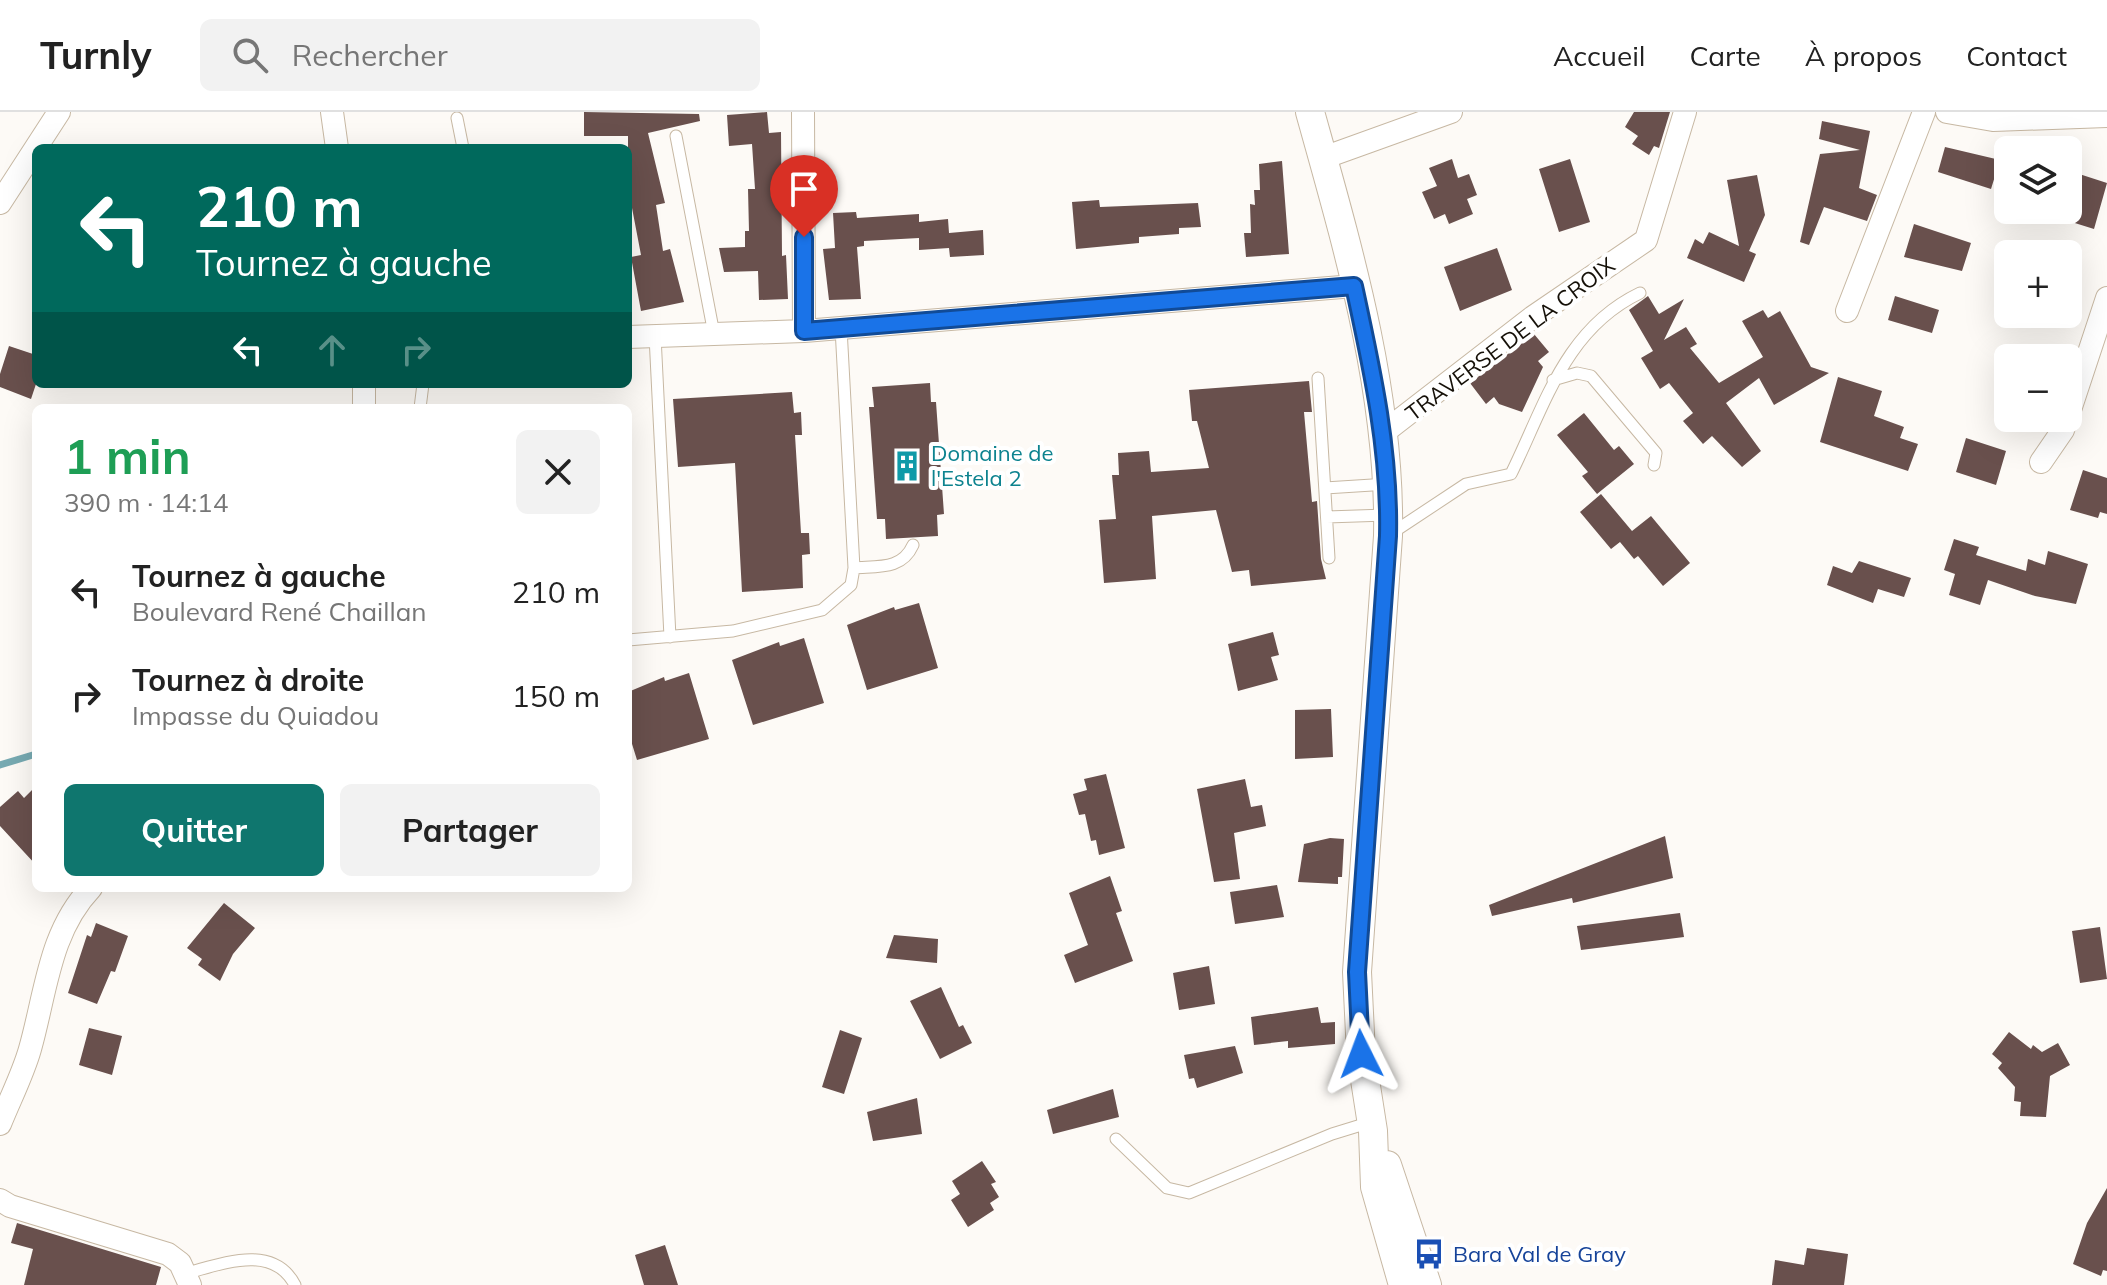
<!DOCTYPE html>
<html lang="fr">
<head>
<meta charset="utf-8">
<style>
  body { margin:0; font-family:Mulish,sans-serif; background:#f2f2f2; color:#222; height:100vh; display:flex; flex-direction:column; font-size:30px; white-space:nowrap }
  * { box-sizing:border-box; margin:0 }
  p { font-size:26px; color:#767676 }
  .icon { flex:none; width:44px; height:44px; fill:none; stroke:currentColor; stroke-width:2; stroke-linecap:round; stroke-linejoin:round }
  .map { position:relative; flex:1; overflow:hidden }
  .sheet { position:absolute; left:32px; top:292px; width:600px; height:488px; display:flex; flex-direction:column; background:#fff; border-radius:12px; box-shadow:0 8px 32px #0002 }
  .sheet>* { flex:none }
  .hud { position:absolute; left:32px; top:32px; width:600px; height:244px; border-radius:12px; box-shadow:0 8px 32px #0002; background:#00695c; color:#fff; overflow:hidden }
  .fabs { position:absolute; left:1994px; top:24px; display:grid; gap:16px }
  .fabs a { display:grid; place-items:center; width:88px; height:88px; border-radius:12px; background:#fff; box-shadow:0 8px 32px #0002; font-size:40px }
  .pin { position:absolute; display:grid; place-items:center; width:68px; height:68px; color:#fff; margin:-82px -34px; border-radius:50% 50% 50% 0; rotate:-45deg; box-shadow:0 0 8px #0007 }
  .pin .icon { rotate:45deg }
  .me { position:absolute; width:88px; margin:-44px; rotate:357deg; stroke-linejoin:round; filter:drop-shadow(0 0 6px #0008) }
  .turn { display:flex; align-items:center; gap:28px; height:168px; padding:0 32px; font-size:36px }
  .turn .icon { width:104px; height:104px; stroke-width:2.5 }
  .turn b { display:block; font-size:56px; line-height:68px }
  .lanes { display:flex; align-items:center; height:76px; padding:0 32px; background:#0003; justify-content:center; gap:40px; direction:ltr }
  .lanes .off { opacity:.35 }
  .round { display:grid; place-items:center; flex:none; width:84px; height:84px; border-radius:12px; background:#f2f2f2 }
  .overview { display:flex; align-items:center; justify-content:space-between; height:136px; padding:0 32px }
  h1 { font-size:48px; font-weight:700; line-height:60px; color:#1e9e55 }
  .cta { display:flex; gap:16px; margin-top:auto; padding:16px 32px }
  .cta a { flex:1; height:92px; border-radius:12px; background:#0f766e; color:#fff; font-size:32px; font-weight:700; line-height:92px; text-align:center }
  .cta a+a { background:#f2f2f2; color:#222 }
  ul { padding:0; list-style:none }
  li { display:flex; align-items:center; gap:24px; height:104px; padding:0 32px }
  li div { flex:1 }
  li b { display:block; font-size:30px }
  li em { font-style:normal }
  header { display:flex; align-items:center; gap:48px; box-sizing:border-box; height:112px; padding:0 40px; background:#fff; border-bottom:2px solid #e0e0e0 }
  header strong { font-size:38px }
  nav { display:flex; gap:44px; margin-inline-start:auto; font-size:28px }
  .search { width:560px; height:72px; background:#f2f2f2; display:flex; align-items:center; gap:20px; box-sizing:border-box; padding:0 28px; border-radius:12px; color:#767676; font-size:30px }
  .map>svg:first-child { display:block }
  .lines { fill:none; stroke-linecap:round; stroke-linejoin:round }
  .stream { stroke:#77aab2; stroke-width:7 }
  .building { fill:#69504d }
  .service-casing { stroke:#c7b8a3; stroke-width:13 }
  .minor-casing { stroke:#c7b8a3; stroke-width:24 }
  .tertiary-casing { stroke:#c7b8a3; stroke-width:30 }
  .service { stroke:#fff; stroke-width:11 }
  .minor { stroke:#fff; stroke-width:22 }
  .tertiary { stroke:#fff; stroke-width:28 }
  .route-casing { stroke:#114b97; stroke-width:20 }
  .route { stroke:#1a73e8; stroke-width:14 }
  .labels { text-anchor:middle; stroke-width:8; stroke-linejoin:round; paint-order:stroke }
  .street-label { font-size:22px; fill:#151008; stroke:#fff }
  .culture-label { font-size:22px; fill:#0d838f; stroke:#fff; text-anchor:start }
  .transit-label { font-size:22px; fill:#164399; stroke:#fff; text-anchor:start }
</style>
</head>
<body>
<header>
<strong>Turnly</strong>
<div class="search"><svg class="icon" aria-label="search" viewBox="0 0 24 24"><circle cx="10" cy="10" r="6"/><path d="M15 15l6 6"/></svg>Rechercher</div>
<nav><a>Accueil</a><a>Carte</a><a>À propos</a><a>Contact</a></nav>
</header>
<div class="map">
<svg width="2107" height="1173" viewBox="0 0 2107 1173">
  <rect width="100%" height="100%" fill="#fdfaf6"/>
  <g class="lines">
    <path class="stream" d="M0 653 36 642"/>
  </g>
  <path class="building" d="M584 0 699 2 700 9 648 21 665 91 656 93 663 139 670 137 684 190 641 199 631 145 641 143 628 75V24H584Z
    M767 0 769 21 781 20 782 144 786 143 788 187 759 188 758 159 724 160 719 136 745 135V119H749L748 77H755L752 32 729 34 727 3Z
    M1634 0H1670L1659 36 1654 34 1649 43 1632 32 1638 24 1625 15Z
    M1822 9 1870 19 1859 76 1877 83 1867 109 1824 95 1809 133 1800 130 1820 42 1860 38 1819 27Z
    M1945 35 2000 48 1991 77 1938 60Z
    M1452 47 1458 66 1469 62 1477 83 1467 87 1473 102 1449 112 1445 102 1434 107 1422 80 1437 74 1429 56Z
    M1570 47 1590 110 1559 120 1539 57Z
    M1282 49 1289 142 1246 145 1244 121H1251L1250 92 1255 93 1254 78H1260L1259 52Z
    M2073 60 2107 71 2094 117 2062 107 2068 98Z
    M1757 63 1765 103 1749 139 1756 142 1744 170 1687 146 1695 127 1703 132 1709 120 1739 134 1727 68Z
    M1099 88 1100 95 1198 91 1201 115 1179 116V122L1139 125V131L1076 137 1072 90Z
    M856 100 857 106 919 102V110L948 107 949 121 983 118 984 143 950 145 949 136 919 138V126L864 129V134L857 135 861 187 829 188 823 137 835 136 833 101Z
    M1914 112 1971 131 1962 159 1904 145Z
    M1497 136 1512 178 1460 199 1444 155Z
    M1648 184 1659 202 1684 187 1664 228 1686 215 1697 232 1690 236 1719 271 1763 245 1742 209 1763 198 1768 206 1780 199 1811 255 1829 261 1774 293 1759 266 1726 291 1761 339 1742 355 1712 324 1703 332 1683 309 1693 301 1669 271 1660 277 1641 246 1653 239 1629 198Z
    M1895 184 1939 198 1932 221 1888 208Z
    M1534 222 1549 240 1538 249 1543 255 1522 300 1499 292 1494 285 1486 292 1470 271Z
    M9 234 36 243V272L31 287 0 275V262Z
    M1838 265 1882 279 1874 304 1904 315 1900 326 1918 332 1908 359 1820 330Z
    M1309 269 1312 300H1304L1312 390 1317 389 1321 447 1326 467 1251 474 1249 458 1232 460 1216 398 1152 404 1156 467 1104 471 1099 408 1116 407 1112 363H1119L1118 341 1149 339 1151 360 1209 356 1197 309H1192L1189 278Z
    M930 271 931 290H936L944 402 937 403 938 424 886 427 885 407H877L869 295H874L872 275Z
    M792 280 794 301 801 300 802 323H795L801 421H809L810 442 802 443 803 476 742 480 735 351 678 355 673 287Z
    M1584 301 1614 338 1619 334 1634 352 1597 382 1582 364 1588 360 1557 323Z
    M1966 326 2006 339 1996 373 1956 360Z
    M2083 358 2107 366V402L2100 400 2098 406 2070 398Z
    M1601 382 1632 419 1651 404 1690 451 1663 474 1638 444 1634 447 1620 430 1611 437 1580 400Z
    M1954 427 1979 435 1976 443 2026 459 2028 447 2045 453 2048 439 2088 452 2076 492 2035 484 1988 468 1980 493 1949 483 1955 462 1944 458Z
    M1859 449 1911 466 1904 485 1878 477 1873 491 1827 473 1833 454 1852 461Z
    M919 491 938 556 867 578 847 513 894 495 895 498Z
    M1273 520 1279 543 1271 545 1278 568 1238 579 1228 532Z
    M804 526 824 591 753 613 732 548 779 530 780 534Z
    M689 561 709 627 637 648 628 619V580L664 565 665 569Z
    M1331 597 1333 645 1295 647V598Z
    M1106 662 1125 736 1099 743 1096 728 1091 729 1085 702 1079 703 1073 682 1087 678 1084 667Z
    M1245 667 1251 695 1262 693 1266 714 1234 721 1240 767 1214 770 1197 677Z
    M36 674V753L0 714V695L18 679 24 686Z
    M1665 724 1673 766 1573 791 1572 786 1492 804 1489 793Z
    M1330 726 1344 727 1342 765H1338V772L1298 770 1304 732Z
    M1110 764 1122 799 1116 801 1133 849 1075 871 1064 843 1088 833 1069 781Z
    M1277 773 1284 805 1235 812 1230 780Z
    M224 791 255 816 233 842 220 869 198 853 202 847 187 836Z
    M1680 801 1684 825 1581 838 1577 814Z
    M96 811 128 824 115 860 111 859 97 892 68 881 87 823 91 825Z
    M2100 815 2107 867 2080 871 2072 819Z
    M894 823 938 827 937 851 886 846Z
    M1209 854 1215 892 1179 898 1173 861Z
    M941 875 959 915 963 913 972 931 940 947 910 889Z
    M1318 895 1321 911 1335 910V932L1288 936V929L1254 933 1251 905Z
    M89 916 122 924 112 963 79 953Z
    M840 918 862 926 844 982 822 975Z
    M2009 920 2031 937 2033 933 2042 940 2058 931 2070 953 2050 964 2046 1005 2020 1004 2021 990 2014 989 2015 975 1998 956 2002 951 1992 942Z
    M1235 934 1243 961 1197 976 1194 966 1189 967 1184 943Z
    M1113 977 1119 1005 1053 1022 1047 998Z
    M917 986 922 1022 873 1029 867 1000Z
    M982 1049 996 1070 991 1072 999 1085 990 1091 994 1098 968 1115 951 1088 960 1082 952 1069Z
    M2107 1076V1159L2103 1158 2101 1164 2073 1152 2087 1111Z
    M17 1111 161 1155 156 1173H24L33 1137 11 1131Z
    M665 1133 678 1173H644L635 1143Z
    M1807 1136 1848 1142 1844 1173H1772L1775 1148 1804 1153Z"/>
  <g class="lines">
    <g class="service-casing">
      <path id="service" d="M457 6 463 36
        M676 24 714 222
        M655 224 670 525
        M1318 266 1329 446
        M1553 268 1577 261 1591 264 1656 341 1654 353
        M420 296 423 272
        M1325 376 1388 372
        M1327 405 1386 403
        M1392 421 1466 372 1511 362C1545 293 1565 217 1640 181
        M854 456C878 454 902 458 913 433
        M628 528 733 519 822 498 851 473 854 456 841 216
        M1116 1027 1167 1076 1189 1081 1332 1022 1371 1010
        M187 1161C222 1152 273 1131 295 1173"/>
    </g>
    <g class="minor-casing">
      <path id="minor" d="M332 0 337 36
        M803 0 804 219
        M1947 0 1993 8 2107 4
        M1323 46 1451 0
        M0 91 59 0
        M1847 199 1924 0
        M628 225 804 219 1354 174
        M364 296V272
        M2068 304 2107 186
        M1383 321 1533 205 1646 128 1685 0
        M2041 350 2063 318 2067 306
        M0 1012C10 987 23 962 30 937 46 881 49 820 91 776
        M0 1088 10 1094 168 1142 180 1151 190 1173"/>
    </g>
    <g class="tertiary-casing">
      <path id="tertiary" d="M1310 0C1348 136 1391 281 1388 424L1357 860 1361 942 1373 1019 1375 1075 1403 1173
        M1387 1053 1427 1173"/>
    </g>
    <use href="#service" class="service"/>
    <use href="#minor" class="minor"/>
    <use href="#tertiary" class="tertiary"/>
  </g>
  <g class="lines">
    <g class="route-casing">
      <path id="route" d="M804 125V219L1354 174C1372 257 1390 338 1388 424L1357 860 1361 942"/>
    </g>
    <use href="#route" class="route"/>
  </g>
  <defs>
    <g id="building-bare" transform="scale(2.4)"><path d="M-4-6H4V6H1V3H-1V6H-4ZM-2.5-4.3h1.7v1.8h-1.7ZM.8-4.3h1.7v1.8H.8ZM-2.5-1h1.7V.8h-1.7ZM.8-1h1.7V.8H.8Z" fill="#0f9aa8" stroke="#fff" stroke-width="2.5" paint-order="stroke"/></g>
    <g id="bus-bare" transform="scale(2.4)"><path d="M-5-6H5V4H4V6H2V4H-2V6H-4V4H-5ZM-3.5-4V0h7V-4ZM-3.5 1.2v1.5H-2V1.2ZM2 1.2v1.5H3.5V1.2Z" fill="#1a4fb4" stroke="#fff" stroke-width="2.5" paint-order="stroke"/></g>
  </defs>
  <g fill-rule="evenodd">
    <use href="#building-bare" x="907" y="354"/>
    <use href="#bus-bare" x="1429" y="1142"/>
  </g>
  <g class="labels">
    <g class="street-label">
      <text transform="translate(1510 227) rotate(-37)" y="8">TRAVERSE DE LA CROIX</text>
    </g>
    <g class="culture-label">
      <text x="931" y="349">Domaine de<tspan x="931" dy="25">l'Estela 2</tspan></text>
    </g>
    <g class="transit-label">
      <text x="1453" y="1150">Bara Val de Gray</text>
    </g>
  </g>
</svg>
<div class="fabs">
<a><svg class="icon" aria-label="layers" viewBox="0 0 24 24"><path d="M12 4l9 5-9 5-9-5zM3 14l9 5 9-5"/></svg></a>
<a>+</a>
<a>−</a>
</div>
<div class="pin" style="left:804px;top:125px;background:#d93025"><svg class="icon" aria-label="arrive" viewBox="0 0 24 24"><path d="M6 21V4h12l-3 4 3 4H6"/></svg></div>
<svg class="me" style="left:1361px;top:942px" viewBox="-20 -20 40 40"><path d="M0-17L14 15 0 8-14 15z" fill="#1a73e8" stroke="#fff" stroke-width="4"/></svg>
<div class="hud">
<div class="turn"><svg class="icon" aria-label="left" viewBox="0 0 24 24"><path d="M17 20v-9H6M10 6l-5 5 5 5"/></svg><div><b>210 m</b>Tournez à gauche</div></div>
<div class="lanes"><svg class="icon" aria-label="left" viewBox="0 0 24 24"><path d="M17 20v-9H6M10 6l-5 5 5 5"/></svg><svg class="icon off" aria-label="ahead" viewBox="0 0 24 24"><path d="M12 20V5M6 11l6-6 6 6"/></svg><svg class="icon off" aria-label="right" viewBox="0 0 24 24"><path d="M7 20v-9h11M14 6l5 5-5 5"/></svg></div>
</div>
<section class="sheet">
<div class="overview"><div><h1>1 min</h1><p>390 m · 14:14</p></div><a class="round"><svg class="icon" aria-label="close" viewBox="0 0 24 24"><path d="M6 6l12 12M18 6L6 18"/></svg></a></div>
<ul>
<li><svg class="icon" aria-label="left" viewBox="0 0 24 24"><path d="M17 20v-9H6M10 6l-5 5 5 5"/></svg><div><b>Tournez à gauche</b><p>Boulevard René Chaillan</p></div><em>210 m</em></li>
<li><svg class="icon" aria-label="right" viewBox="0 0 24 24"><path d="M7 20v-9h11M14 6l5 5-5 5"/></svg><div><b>Tournez à droite</b><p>Impasse du Quiadou</p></div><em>150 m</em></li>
</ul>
<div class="cta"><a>Quitter</a><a>Partager</a></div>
</section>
</div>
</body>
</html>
